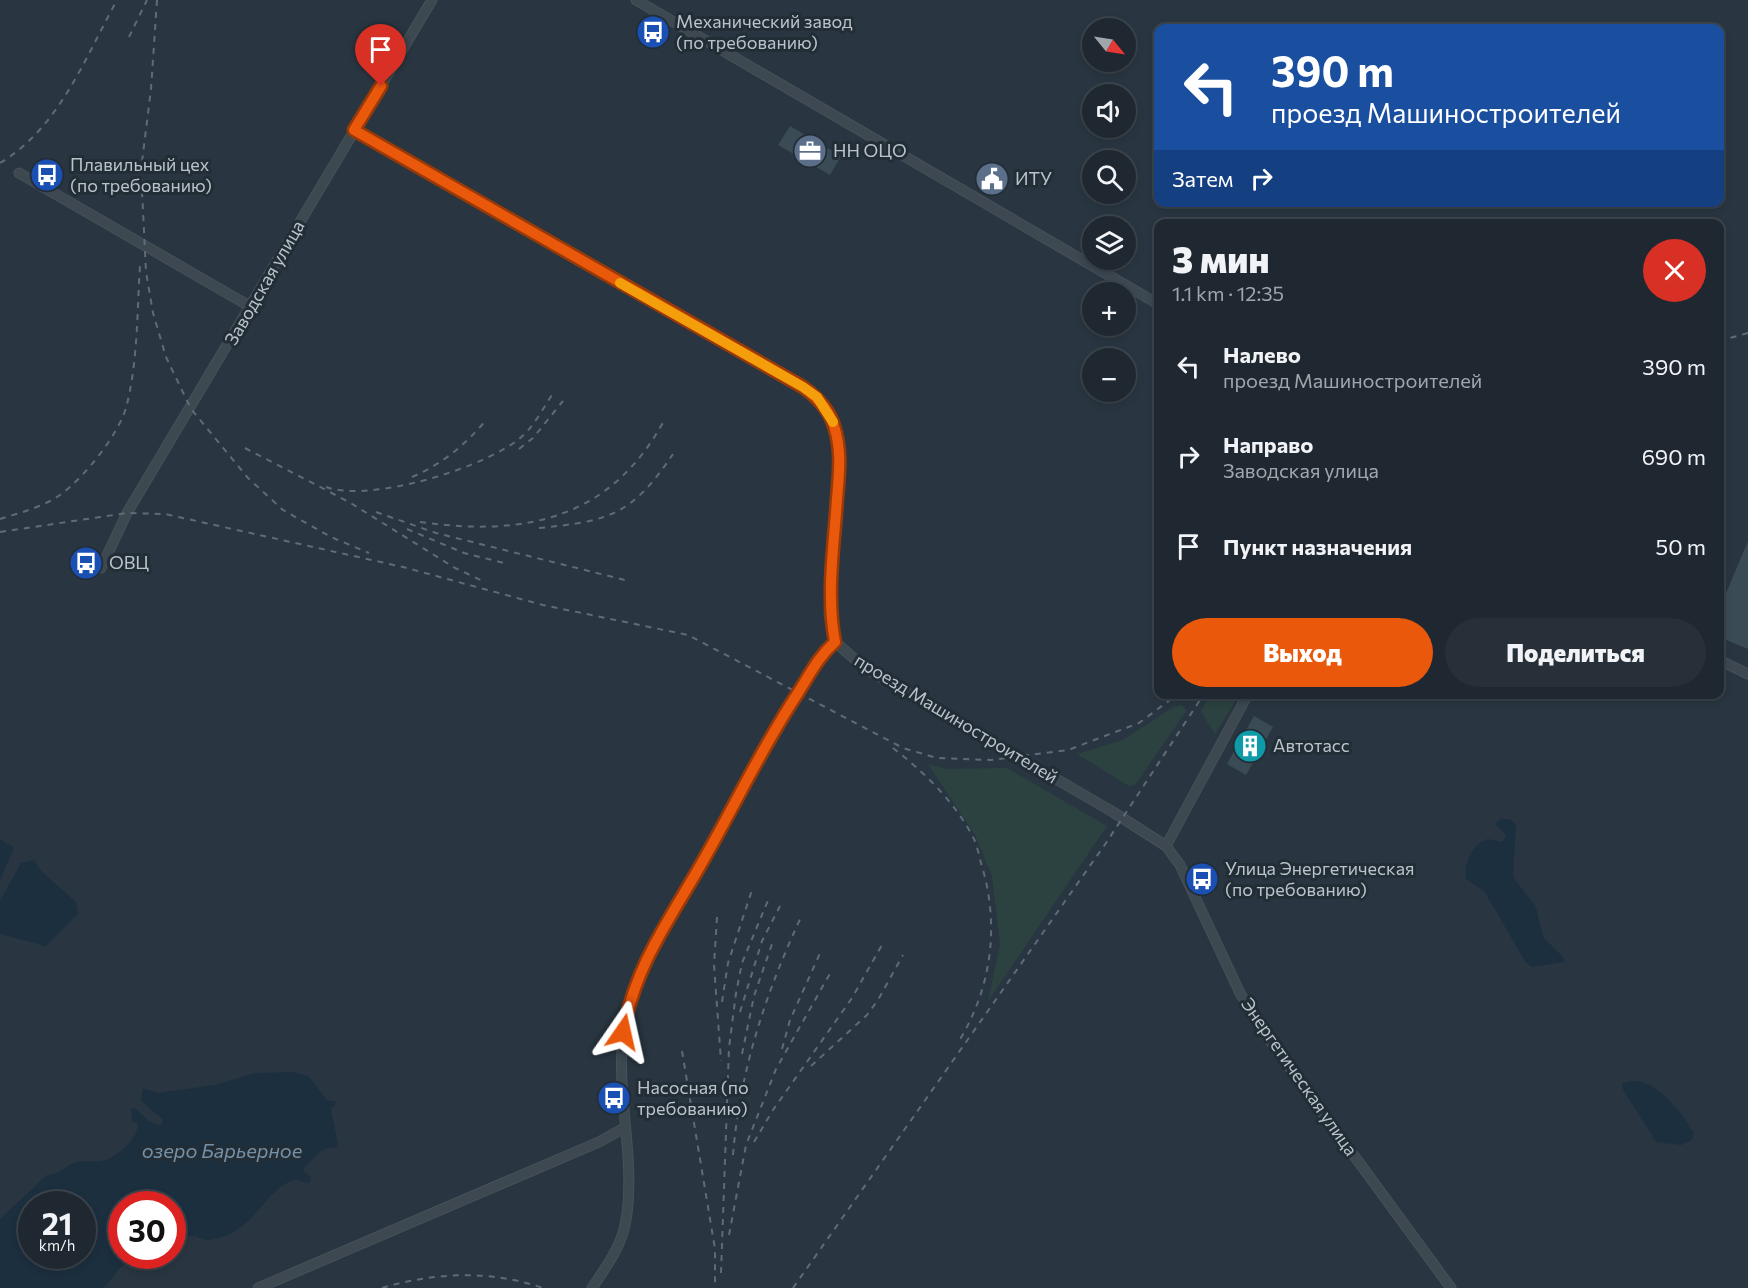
<!DOCTYPE html>
<html lang="ru">
<head>
<meta charset="utf-8">
<style>
  body { margin:0; font-family:Commissioner,sans-serif; background:#273039; color:#f1f3f6; height:100vh; display:flex; flex-direction:column; font-size:22px; white-space:nowrap }
  * { box-sizing:border-box; margin:0 }
  p { font-size:20px; color:#a1a6ab }
  .icon { flex:none; width:33px; height:33px; fill:none; stroke:currentColor; stroke-width:2; stroke-linecap:round; stroke-linejoin:round }
  .map { position:relative; flex:1; overflow:hidden }
  .panel { position:absolute; left:1154px; top:219px; width:570px; height:480px; display:flex; flex-direction:column; background:#1f2831; border-radius:12px; box-shadow:0 3px 9px #0003,0 0 0 2px #3c444d }
  .panel>* { flex:none }
  .guide { position:absolute; left:1154px; top:24px; width:570px; height:183px; border-radius:12px; box-shadow:0 3px 9px #0003,0 0 0 2px #3c444d; background:#1a4fa0; color:#fff; overflow:hidden }
  .needle { width:39px; rotate:120deg }
  .tools { position:absolute; left:1082px; top:18px; display:grid; gap:12px }
  .tools a { display:grid; place-items:center; width:54px; height:54px; border-radius:50%; background:#1f2831; box-shadow:0 3px 9px #0003,0 0 0 2px #3c444d; font-size:30px }
  .speed { position:absolute; left:18px; top:1191px; display:flex; gap:12px; font-size:30px; font-weight:700; text-align:center }
  .speed>* { display:grid; place-content:center; width:78px; height:78px; border-radius:50%; background:#1f2831; box-shadow:0 3px 9px #0003,0 0 0 2px #3c444d; line-height:1 }
  .speed small { font-size:15px; font-weight:400 }
  .speed .limit { border:9px solid #d22; background:#fff; color:#111 }
  .pin { position:absolute; display:grid; place-items:center; width:51px; height:51px; color:#fff; margin:-62px -26px; border-radius:50% 50% 50% 0; rotate:-45deg; box-shadow:0 0 6px #0007 }
  .pin .icon { rotate:45deg }
  .me { position:absolute; width:66px; margin:-33px; rotate:11deg; stroke-linejoin:round; filter:drop-shadow(0 0 4px #0008) }
  .turn { display:flex; align-items:center; gap:21px; height:126px; padding:0 18px; font-size:27px }
  .turn .icon { width:78px; height:78px; stroke-width:2.5 }
  .turn b { display:block; font-size:42px; line-height:51px }
  .then { display:flex; align-items:center; height:57px; padding:0 18px; background:#0003; gap:12px; font-size:22px }
  .round { display:grid; place-items:center; flex:none; width:63px; height:63px; border-radius:32px; background:#273039 }
  .headline { display:flex; align-items:center; justify-content:space-between; height:102px; padding:0 18px }
  h1 { font-size:36px; font-weight:800; line-height:45px }
  .button { display:flex; gap:12px; margin-top:auto; padding:12px 18px }
  .button a { flex:1; height:69px; border-radius:36px; background:#ea580c; color:#fff; font-size:24px; font-weight:800; line-height:69px; text-align:center }
  .button a+a { background:#273039; color:#f1f3f6 }
  ul { padding:0; list-style:none }
  li { display:flex; align-items:center; gap:18px; height:90px; padding:0 18px }
  li div { flex:1 }
  li b { display:block; font-size:22px }
  li em { font-style:normal }
  .map>svg:first-child { display:block }
  .green { fill:#2b4241 }
  .water { fill:#1c2f3f; fill-rule:evenodd }
  .building { fill:#3b4b56 }
  .lines { fill:none; stroke-linecap:round; stroke-linejoin:round }
  .minor-casing { stroke:#47515a; stroke-width:11 }
  .minor { stroke:#3d4851; stroke-width:9 }
  .rail { stroke:#5f6c77; stroke-width:2; stroke-dasharray:6 6; stroke-linecap:butt }
  .route-casing { stroke:#983908; stroke-width:15 }
  .route { stroke:#ea580c; stroke-width:10 }
  .slow { stroke:#f59e0b; stroke-width:10 }
  .labels { text-anchor:middle; stroke-width:6; stroke-linejoin:round; paint-order:stroke }
  .poi-label { font-size:18px; fill:#bac3cb; stroke:#222d36; text-anchor:start }
  .street-label { font-size:18px; fill:#bac3cb; stroke:#222d36 }
  .water-label { font-size:20px; font-style:italic; fill:#7691a7; stroke:#222d36 }
</style>
</head>
<body>
<div class="map">
<svg width="1748" height="1288" viewBox="0 0 1748 1288">
  <rect width="100%" height="100%" fill="#293641"/>
  <path class="green" d="M1209 695H1239L1215 734 1201 712Z
    M1181 705 1187 710 1135 785 1129 786 1077 754 1123 740 1173 707Z
    M928 764 947 769 1007 768 1107 826 988 1001 1000 944 992 876 975 835Z"/>
  <path class="water" d="M1501 819H1510L1516 825 1513 877 1536 907 1543 937 1565 959V962L1531 967 1525 961 1484 891 1466 879C1464 864 1472 843 1488 839L1501 842 1504 840 1506 835 1495 824Z
    M0 839 14 848 0 880Z
    M34 860 42 872 76 902 78 914 45 947C30 940 16 940 0 933V901L21 863Z
    M295 1072 309 1077 327 1100 337 1102 331 1109 338 1144 336 1148C321 1145 314 1159 304 1168V1172L311 1177 310 1182 306 1183 296 1179C261 1190 258 1233 209 1240 203 1241 198 1236 191 1236 185 1236 179 1237 173 1238L172 1204H122V1256H135L120 1268 104 1288H0V1219L47 1175C60 1175 65 1165 77 1162 85 1160 96 1163 105 1160 118 1156 139 1137 138 1124L132 1121 131 1109 135 1108 149 1121 161 1126 163 1120 141 1101 143 1088 157 1093 215 1085 255 1073ZM32 1204H82V1256H32Z
    M1633 1081C1659 1081 1681 1112 1694 1133L1691 1141 1681 1145 1656 1142 1622 1088V1083Z"/>
  <path class="building" d="M790 126 841 156 830 175 778 145Z
    M1748 541V649L1719 637V610Z
    M1254 716 1273 727 1246 775 1227 764Z"/>
  <g class="lines">
    <g class="minor-casing">
      <path id="minor" d="M636 0 1158 304
        M354 131 817 397 833 423 840 454 829 615 835 642 865 668 1113 812 1166 846 1180 865 1240 993 1265 1034 1451 1288
        M19 173 251 307
        M101 568 127 513 432 0
        M1719 660 1748 674
        M1166 846 1248 694
        M258 1288 599 1142 624 1128
        M592 1288C606 1267 622 1246 626 1220 636 1160 616 1095 623 1034 631 964 677 911 709 851 738 798 765 744 798 693 810 674 819 657 835 642"/>
    </g>
    <use href="#minor" class="minor"/>
    <path class="rail" d="M157 0 151 89 141 170 146 272 153 313 166 357 191 409 248 478 283 510 331 537 369 553
      M129 37 147 0
      M0 163C59 128 85 58 117 0
      M1719 341 1748 333
      M245 448 349 502 455 568 485 582
      M519 449 533 438 563 401
      M412 477C444 463 465 445 487 419
      M326 487C371 503 483 468 519 439 533 428 542 410 552 395
      M376 512 436 533 625 580
      M0 519C19 513 43 507 60 495 84 478 121 432 127 404 138 359 137 311 140 266
      M420 522C526 537 611 519 665 419
      M539 528C610 521 632 515 673 454
      M407 529 464 553 508 564
      M0 532 127 513 165 514 403 567 543 605 688 635 903 748 937 758 991 760 1068 750 1139 723 1178 694
      M893 748C925 773 954 801 973 837 977 845 979 855 981 863 1000 924 992 987 959 1041
      M717 917 714 965 721 1061
      M722 1002 728 963 752 890
      M740 1012 762 941 780 906
      M782 1049 790 1020 821 951
      M682 1051 715 1249V1288
      M742 1054 754 996 772 944
      M811 1066 867 1015 878 1000 903 955
      M754 1142 773 1110 852 998 883 943
      M733 1155C740 1070 766 992 802 915
      M729 1235 746 1145 776 1069 832 970
      M721 1273 729 1048 736 993 742 963 769 898
      M382 1288C436 1272 490 1270 543 1288
      M793 1288 1106 843 1204 694"/>
  </g>
  <g class="lines">
    <g class="route-casing">
      <path id="route" d="M381 86 354 130 803 387C817 397 829 409 834 426 842 450 839 474 837 499 834 546 826 595 835 642 818 657 810 674 798 693 764 744 738 799 708 852 673 916 637 959 623 1032"/>
    </g>
    <use href="#route" class="route"/>
    <path class="slow" d="M620 283 803 387 817 397 833 422"/>
  </g>
  <defs>
    <g id="bus-disc" transform="scale(1.725)"><circle r="9.5" fill="#1a4fb4" stroke="#222d36"/><path d="M-5-6H5V4H4V6H2V4H-2V6H-4V4H-5ZM-3.5-4V0h7V-4ZM-3.5 1.2v1.5H-2V1.2ZM2 1.2v1.5H3.5V1.2Z" fill="#fff"/></g>
    <g id="office-disc" transform="scale(1.725)"><circle r="9.5" fill="#5c6f8a" stroke="#222d36"/><path d="M-6-3h4V-5.5h4V-3h4V5H-6ZM-1-4.5V-3h2v-1.5ZM-6 0V1H6V0Z" fill="#fff"/></g>
    <g id="civic-disc" transform="scale(1.725)"><circle r="9.5" fill="#5c6f8a" stroke="#222d36"/><path d="M-.6-6.5H3V-4.5H.6V-3L4-1V1h2V6H-6V1h2V-1L-.6-3ZM-1.2 2.5V6h2.4V2.5Z" fill="#fff"/></g>
    <g id="building-disc" transform="scale(1.725)"><circle r="9.5" fill="#0f9aa8" stroke="#222d36"/><path d="M-4-6H4V6H1V3H-1V6H-4ZM-2.5-4.3h1.7v1.8h-1.7ZM.8-4.3h1.7v1.8H.8ZM-2.5-1h1.7V.8h-1.7ZM.8-1h1.7V.8H.8Z" fill="#fff"/></g>
  </defs>
  <g fill-rule="evenodd">
    <use href="#bus-disc" x="653" y="32"/>
    <use href="#office-disc" x="810" y="151"/>
    <use href="#bus-disc" x="47" y="175"/>
    <use href="#civic-disc" x="992" y="179"/>
    <use href="#bus-disc" x="86" y="563"/>
    <use href="#building-disc" x="1250" y="746"/>
    <use href="#bus-disc" x="1202" y="879"/>
    <use href="#bus-disc" x="614" y="1098"/>
  </g>
  <g class="labels">
    <g class="poi-label">
      <text x="676" y="28">Механический завод<tspan x="676" dy="21">(по требованию)</tspan></text>
      <text x="833" y="157">НН ОЦО</text>
      <text x="70" y="171">Плавильный цех<tspan x="70" dy="21">(по требованию)</tspan></text>
      <text x="1015" y="185">ИТУ</text>
      <text x="109" y="569">ОВЦ</text>
      <text x="1273" y="752">Автотасс</text>
      <text x="1225" y="875">Улица Энергетическая<tspan x="1225" dy="21">(по требованию)</tspan></text>
      <text x="637" y="1094">Насосная (по<tspan x="637" dy="21">требованию)</tspan></text>
    </g>
    <g class="street-label">
      <text transform="translate(265 283) rotate(-60)" y="6">Заводская улица</text>
      <text transform="translate(956 719) rotate(31)" y="6">проезд Машиностроителей</text>
      <text transform="translate(1299 1077) rotate(55)" y="6">Энергетическая улица</text>
    </g>
    <g class="water-label">
      <text x="222" y="1158">озеро Барьерное</text>
    </g>
  </g>
</svg>
<div class="tools">
<a><svg class="needle" viewBox="-14 -14 28 28"><path d="M0-13l5 13h-10z" fill="#e53935"/><path d="M0 13l5-13h-10z" fill="#a1a6ab"/></svg></a>
<a><svg class="icon" aria-label="sound" viewBox="0 0 24 24"><path d="M4 9h4l5-4v14l-5-4H4zM17 9q2 3 0 6"/></svg></a>
<a><svg class="icon" aria-label="search" viewBox="0 0 24 24"><circle cx="10" cy="10" r="6"/><path d="M15 15l6 6"/></svg></a>
<a><svg class="icon" aria-label="layers" viewBox="0 0 24 24"><path d="M12 4l9 5-9 5-9-5zM3 14l9 5 9-5"/></svg></a>
<a>+</a>
<a>−</a>
</div>
<div class="speed"><div>21<small>km/h</small></div><div class="limit">30</div></div>
<div class="pin" style="left:381px;top:86px;background:#d93025"><svg class="icon" aria-label="arrive" viewBox="0 0 24 24"><path d="M6 21V4h12l-3 4 3 4H6"/></svg></div>
<svg class="me" style="left:623px;top:1032px" viewBox="-20 -20 40 40"><path d="M0-17L14 15 0 8-14 15z" fill="#ea580c" stroke="#fff" stroke-width="4"/></svg>
<div class="guide">
<div class="turn"><svg class="icon" aria-label="left" viewBox="0 0 24 24"><path d="M17 20v-9H6M10 6l-5 5 5 5"/></svg><div><b>390 m</b>проезд Машиностроителей</div></div>
<div class="then">Затем<svg class="icon" aria-label="right" viewBox="0 0 24 24"><path d="M7 20v-9h11M14 6l5 5-5 5"/></svg></div>
</div>
<section class="panel">
<div class="headline"><div><h1>3 мин</h1><p>1.1 km · 12:35</p></div><a class="round" style="background:#d93025;color:#fff"><svg class="icon" aria-label="close" viewBox="0 0 24 24"><path d="M6 6l12 12M18 6L6 18"/></svg></a></div>
<ul>
<li><svg class="icon" aria-label="left" viewBox="0 0 24 24"><path d="M17 20v-9H6M10 6l-5 5 5 5"/></svg><div><b>Налево</b><p>проезд Машиностроителей</p></div><em>390 m</em></li>
<li><svg class="icon" aria-label="right" viewBox="0 0 24 24"><path d="M7 20v-9h11M14 6l5 5-5 5"/></svg><div><b>Направо</b><p>Заводская улица</p></div><em>690 m</em></li>
<li><svg class="icon" aria-label="arrive" viewBox="0 0 24 24"><path d="M6 21V4h12l-3 4 3 4H6"/></svg><div><b>Пункт назначения</b></div><em>50 m</em></li>
</ul>
<div class="button"><a>Выход</a><a>Поделиться</a></div>
</section>
</div>
</body>
</html>
